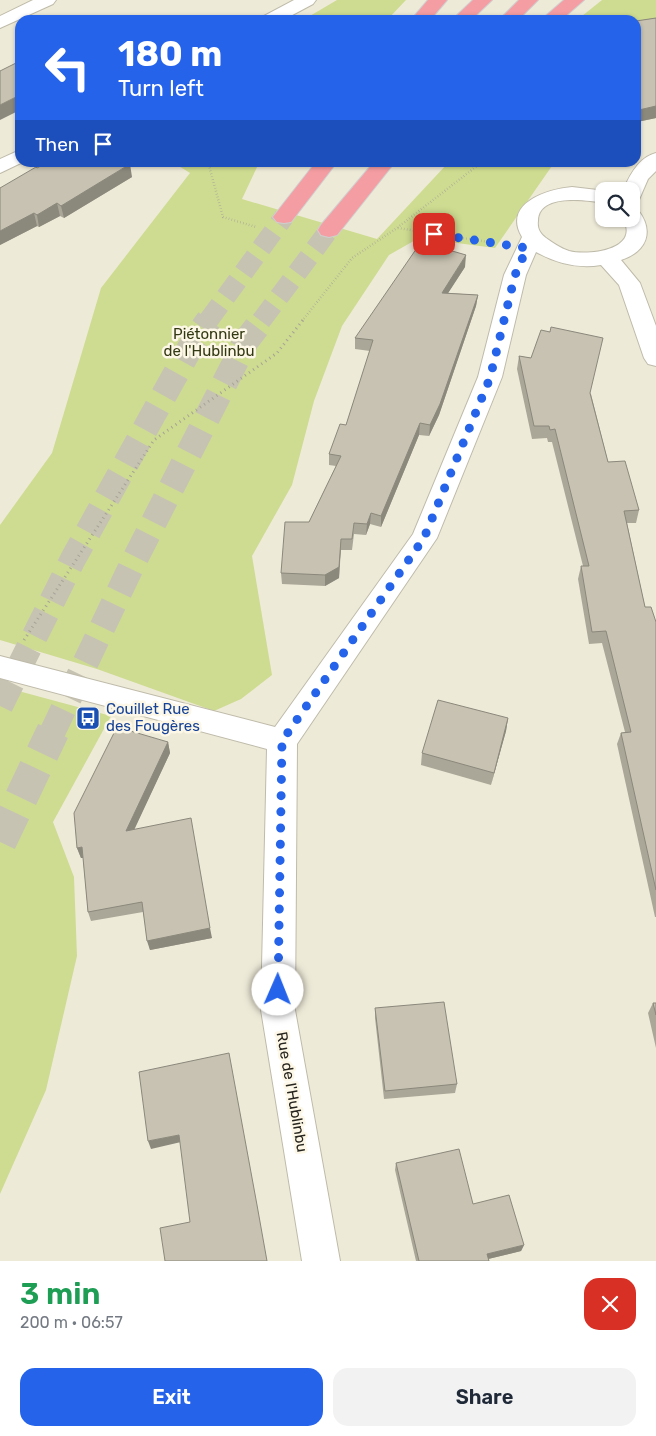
<!DOCTYPE html>
<html lang="en">
<head>
<meta charset="utf-8">
<style>
  body { margin:0; font-family:Rubik,sans-serif; background:#f2f2f3; color:#1f2937; height:100vh; display:flex; flex-direction:column; font-size:19px; white-space:nowrap }
  * { box-sizing:border-box; margin:0 }
  p { font-size:16px; color:#747a83 }
  .icon { flex:none; width:28px; height:28px; fill:none; stroke:currentColor; stroke-width:2; stroke-linecap:round; stroke-linejoin:round }
  .map { position:relative; height:1261px; overflow:hidden }
  .side { display:flex; flex-direction:column; background:#fff; flex:1 }
  .side>* { flex:none }
  .banner { position:absolute; left:15px; top:15px; width:626px; height:152px; border-radius:15px; box-shadow:0 1px 4px #0004; background:#2563eb; color:#fff; overflow:hidden }
  .tools { position:absolute; left:595px; top:182px; display:grid; gap:10px }
  .tools a { display:grid; place-items:center; width:45px; height:45px; border-radius:10px; background:#fff; box-shadow:0 1px 4px #0004; font-size:25px }
  .pin { position:absolute; display:grid; place-items:center; width:42px; height:42px; color:#fff; margin:-21px; border-radius:10px; box-shadow:0 2px 8px #0006 }
  .me { position:absolute; width:55px; margin:-28px; rotate:1deg; stroke-linejoin:round; filter:drop-shadow(0 0 4px #0008) }
  .turn { display:flex; align-items:center; gap:18px; height:105px; padding:0 20px; font-size:22px }
  .turn .icon { width:65px; height:65px; stroke-width:2.5 }
  .turn b { display:block; font-size:35px; line-height:42px }
  .then { display:flex; align-items:center; height:48px; padding:0 20px; background:#0003; gap:10px; font-size:19px }
  .round { display:grid; place-items:center; flex:none; width:52px; height:52px; border-radius:15px; background:#f2f2f3 }
  .headline { display:flex; align-items:center; justify-content:space-between; height:85px; padding:0 20px }
  h1 { font-size:30px; font-weight:600; line-height:38px; color:#1e9e55 }
  .primary-button { display:flex; gap:10px; margin-top:auto; padding:10px 20px }
  .primary-button a { flex:1; height:58px; border-radius:15px; background:#2563eb; color:#fff; font-size:20px; font-weight:600; line-height:58px; text-align:center }
  .primary-button a+a { background:#f2f2f3; color:#1f2937 }
  .map>svg:first-child { display:block }
  .green { fill:#cedc91 }
  .lines { fill:none; stroke-linecap:round; stroke-linejoin:round }
  .highway-tunnel-far2 { stroke:#c6c3b3; stroke-width:20; stroke-dasharray:20 10; stroke-linecap:butt }
  .highway-tunnel-far1 { stroke:#c6c3b3; stroke-width:26; stroke-dasharray:26 13; stroke-linecap:butt }
  .highway-tunnel { stroke:#c6c3b3; stroke-width:33; stroke-dasharray:33 16; stroke-linecap:butt }
  .minor-casing { stroke:#bfbbaa; stroke-width:2 }
  .highway-casing { stroke:#cfcfce; stroke-width:2 }
  .path-far1 { stroke:#a7a396; stroke-width:2.5; stroke-dasharray:0.5 2.5; stroke-linecap:butt }
  .path { stroke:#a7a396; stroke-width:3; stroke-dasharray:1 4; stroke-linecap:butt }
  .minor { fill:#fff; fill-rule:evenodd }
  .highway { fill:#f49da3; fill-rule:evenodd }
  .wall { fill:#aba798 }
  .shaded-wall { fill:#8b887c }
  .building { fill:#c7c2b1; stroke:#8b887c }
  .route { stroke:#2563eb; stroke-width:9; stroke-dasharray:0 16.2 }
  .labels { text-anchor:middle; stroke-width:5; stroke-linejoin:round; paint-order:stroke }
  .park-label { font-size:15px; fill:#333912; stroke:#fcf7e6 }
  .transit-label { font-size:15px; fill:#164399; stroke:#fcf7e6; text-anchor:start }
  .street-label { font-size:15px; fill:#27251f; stroke:#fcf7e6 }
</style>
</head>
<body>
<div class="map">
<svg width="656" height="1261" viewBox="0 0 656 1261">
  <rect width="100%" height="100%" fill="#eeead8"/>
  <path class="green" d="M337 0H406L387 20H303Z
    M602 0H656V30L636 32V20H577Z
    M174 163H259L242 199 377 239 448 163H554L495 248 419 238 389 255 342 326 314 401 292 485 252 556 272 675 241 699 214 711 97 669 0 640V525L52 453 101 288 190 173Z
    M0 686 111 716 53 822 74 877 77 956 46 1090 0 1194Z"/>
  <g class="lines">
    <path class="highway-tunnel-far2" d="M208 321 284 217
      M261 321 329 230"/>
    <path class="highway-tunnel-far1" d="M0 706 73 559 195 339 209 320
      M52 733 133 563 246 341 262 320"/>
    <path class="highway-tunnel" d="M0 842 53 731"/>
    <g class="minor-casing">
      <path id="minor" d="M33 0H56L53 4 0 28V16Z
        M294 0H316L313 4 283 20H261L264 16Z
        M20 150V162H23L0 173V159Z
        M656 153V171L648 179 638 202 631 204V191H623C629 176 639 157 656 153Z
        M572 187 606 191H604V203C587 200 538 193 538 221 537 228 540 234 546 238 553 243 560 248 569 251 588 256 641 250 623 219H631V209L638 210C655 232 646 252 621 260L640 283 656 326V366L648 364 644 358 619 285 601 265C578 269 556 263 536 252L526 275 502 377 437 538 297 744 295 1010 340 1261H302L261 1010 267 749 0 678V656L275 727 413 534 478 377 504 275 522 237C502 203 548 189 572 187Z"/>
    </g>
    <g class="highway-casing">
      <path id="highway" d="M428 0H447L430 20H411Z
        M473 0H492L471 20H452Z
        M519 0H538L518 20H499Z
        M564 0H584L561 20H541Z
        M316 162H337L291 222 284 223 277 222 273 217Z
        M374 162H395L337 235 329 237 321 235 318 230 321 225Z"/>
    </g>
    <path class="path-far1" d="M208 162 223 217 256 227
      M580 162 589 166
      M398 228 495 243
      M302 321 352 258 397 228 482 162"/>
    <path class="path" d="M24 640 154 440 277 353 303 320"/>
    <use href="#minor" class="minor"/>
    <use href="#highway" class="highway"/>
  </g>
  <path class="wall" d="M656 18V118L637 122 636 121V21Z
    M37 168 132 177 64 218 60 216 39 227 37 226 0 245Z
    M465 267 448 293 478 295 476 306 439 415 429 436 419 435 381 527 370 524 366 535 354 534 352 550H341L339 578 325 586 282 584 281 573 309 522 336 466 329 465V454L346 425 370 351 355 349V338Z
    M519 356 531 358 591 394 608 462 639 510 636 523H627L645 607 656 622V917H655L617 744 621 733 625 732 602 643 589 644 578 579 581 566H583L552 442H548L547 438 532 439 517 369Z
    M508 718 506 731 491 785 421 765 422 753Z
    M168 742 170 753 134 829 212 938 150 950 143 912 91 921 88 912 83 858H81L77 848Z
    M653 1003H656V1048L648 1013Z
    M375 1008 457 1084 455 1093 384 1099 375 1018Z
    M396 1163 473 1204 524 1245 521 1251 488 1259 489 1261H416L395 1170Z"/>
  <path class="shaded-wall" d="M20 95V110L0 120V105Z
    M656 106V118L637 122 639 110Z
    M130 164 132 177 64 218 61 206Z
    M57 203 60 216 39 227 37 215Z
    M34 213 37 226 0 245V231Z
    M466 255 465 267 441 304 442 293Z
    M478 295 476 306 439 415 429 436 430 425Z
    M420 423 419 435 381 527V516Z
    M371 513 370 524 366 535 367 524Z
    M341 539 339 578 325 586V575Z
    M508 718 506 731 491 785 494 773Z
    M168 742 170 753 129 841 126 831Z
    M82 847 85 858H81L77 848Z
    M210 928 212 938 150 950 147 941Z
    M179 1135 181 1142 151 1149 148 1141Z
    M524 1245 521 1251 484 1260 487 1254Z"/>
  <path class="building" d="M656 18V106L639 110 636 106V21Z
    M20 61V95L0 105V71Z
    M48 162H127L130 164 61 206 57 203 37 215 34 213 0 231V188L36 167 37 168Z
    M421 242 466 255 442 293 478 295 440 404 430 425 420 423 381 516 371 513 367 524 354 523 352 539H341L339 567 325 575 281 573 285 522H309L341 456 329 454 340 424 346 425 373 340 355 338Z
    M551 327 603 338 590 393 608 462 625 461 639 510 624 511 645 607H651L656 622V890L621 733 631 732 606 631 592 632 581 566H589L555 429 550 430 549 426H534L519 356 531 358 541 330 550 332Z
    M438 700 508 718 494 773 422 753Z
    M117 727 168 742 126 831 191 818 210 928 147 941 142 902 88 912 82 847 77 848 74 813Z
    M444 1002 457 1084 385 1091 375 1008Z
    M653 1003H656V1015Z
    M229 1053 257 1205 267 1261H165L160 1228 190 1222 179 1135 148 1141 139 1072Z
    M459 1149 473 1204 509 1195 524 1245 487 1254 489 1261H419L396 1163Z"/>
  <g class="lines">
    <path class="route" d="M278 990 282 741 424 538 490 378 515 275 527 248 434 234"/>
  </g>
  <defs>
    <g id="bus-square" transform="scale(1.25)"><rect x="-9" y="-9" width="18" height="18" rx="4" fill="#1a4fb4" stroke="#fcf7e6"/><path d="M-5-6H5V4H4V6H2V4H-2V6H-4V4H-5ZM-3.5-4V0h7V-4ZM-3.5 1.2v1.5H-2V1.2ZM2 1.2v1.5H3.5V1.2Z" fill="#fff"/></g>
  </defs>
  <g fill-rule="evenodd">
    <use href="#bus-square" x="88" y="718"/>
  </g>
  <g class="labels">
    <g class="park-label">
      <text x="209" y="339">Piétonnier<tspan x="209" dy="17">de l'Hublinbu</tspan></text>
    </g>
    <g class="transit-label">
      <text x="106" y="714">Couillet Rue<tspan x="106" dy="17">des Fougères</tspan></text>
    </g>
    <g class="street-label">
      <text transform="translate(292 1092) rotate(80)" y="5">Rue de l'Hublinbu</text>
    </g>
  </g>
</svg>
<div class="tools">
<a><svg class="icon" aria-label="search" viewBox="0 0 24 24"><circle cx="10" cy="10" r="6"/><path d="M15 15l6 6"/></svg></a>
</div>
<div class="pin" style="left:434px;top:234px;background:#d93025"><svg class="icon" aria-label="arrive" viewBox="0 0 24 24"><path d="M6 21V4h12l-3 4 3 4H6"/></svg></div>
<svg class="me" style="left:278px;top:990px" viewBox="-20 -20 40 40"><circle r="19" fill="#fff"/><path d="M0-13L10 11 0 6-10 11z" fill="#2563eb"/></svg>
<div class="banner">
<div class="turn"><svg class="icon" aria-label="left" viewBox="0 0 24 24"><path d="M17 20v-9H6M10 6l-5 5 5 5"/></svg><div><b>180 m</b>Turn left</div></div>
<div class="then">Then<svg class="icon" aria-label="arrive" viewBox="0 0 24 24"><path d="M6 21V4h12l-3 4 3 4H6"/></svg></div>
</div>
</div>
<section class="side">
<div class="headline"><div><h1>3 min</h1><p>200 m · 06:57</p></div><a class="round" style="background:#d93025;color:#fff"><svg class="icon" aria-label="close" viewBox="0 0 24 24"><path d="M6 6l12 12M18 6L6 18"/></svg></a></div>
<div class="primary-button"><a>Exit</a><a>Share</a></div>
</section>
</body>
</html>
